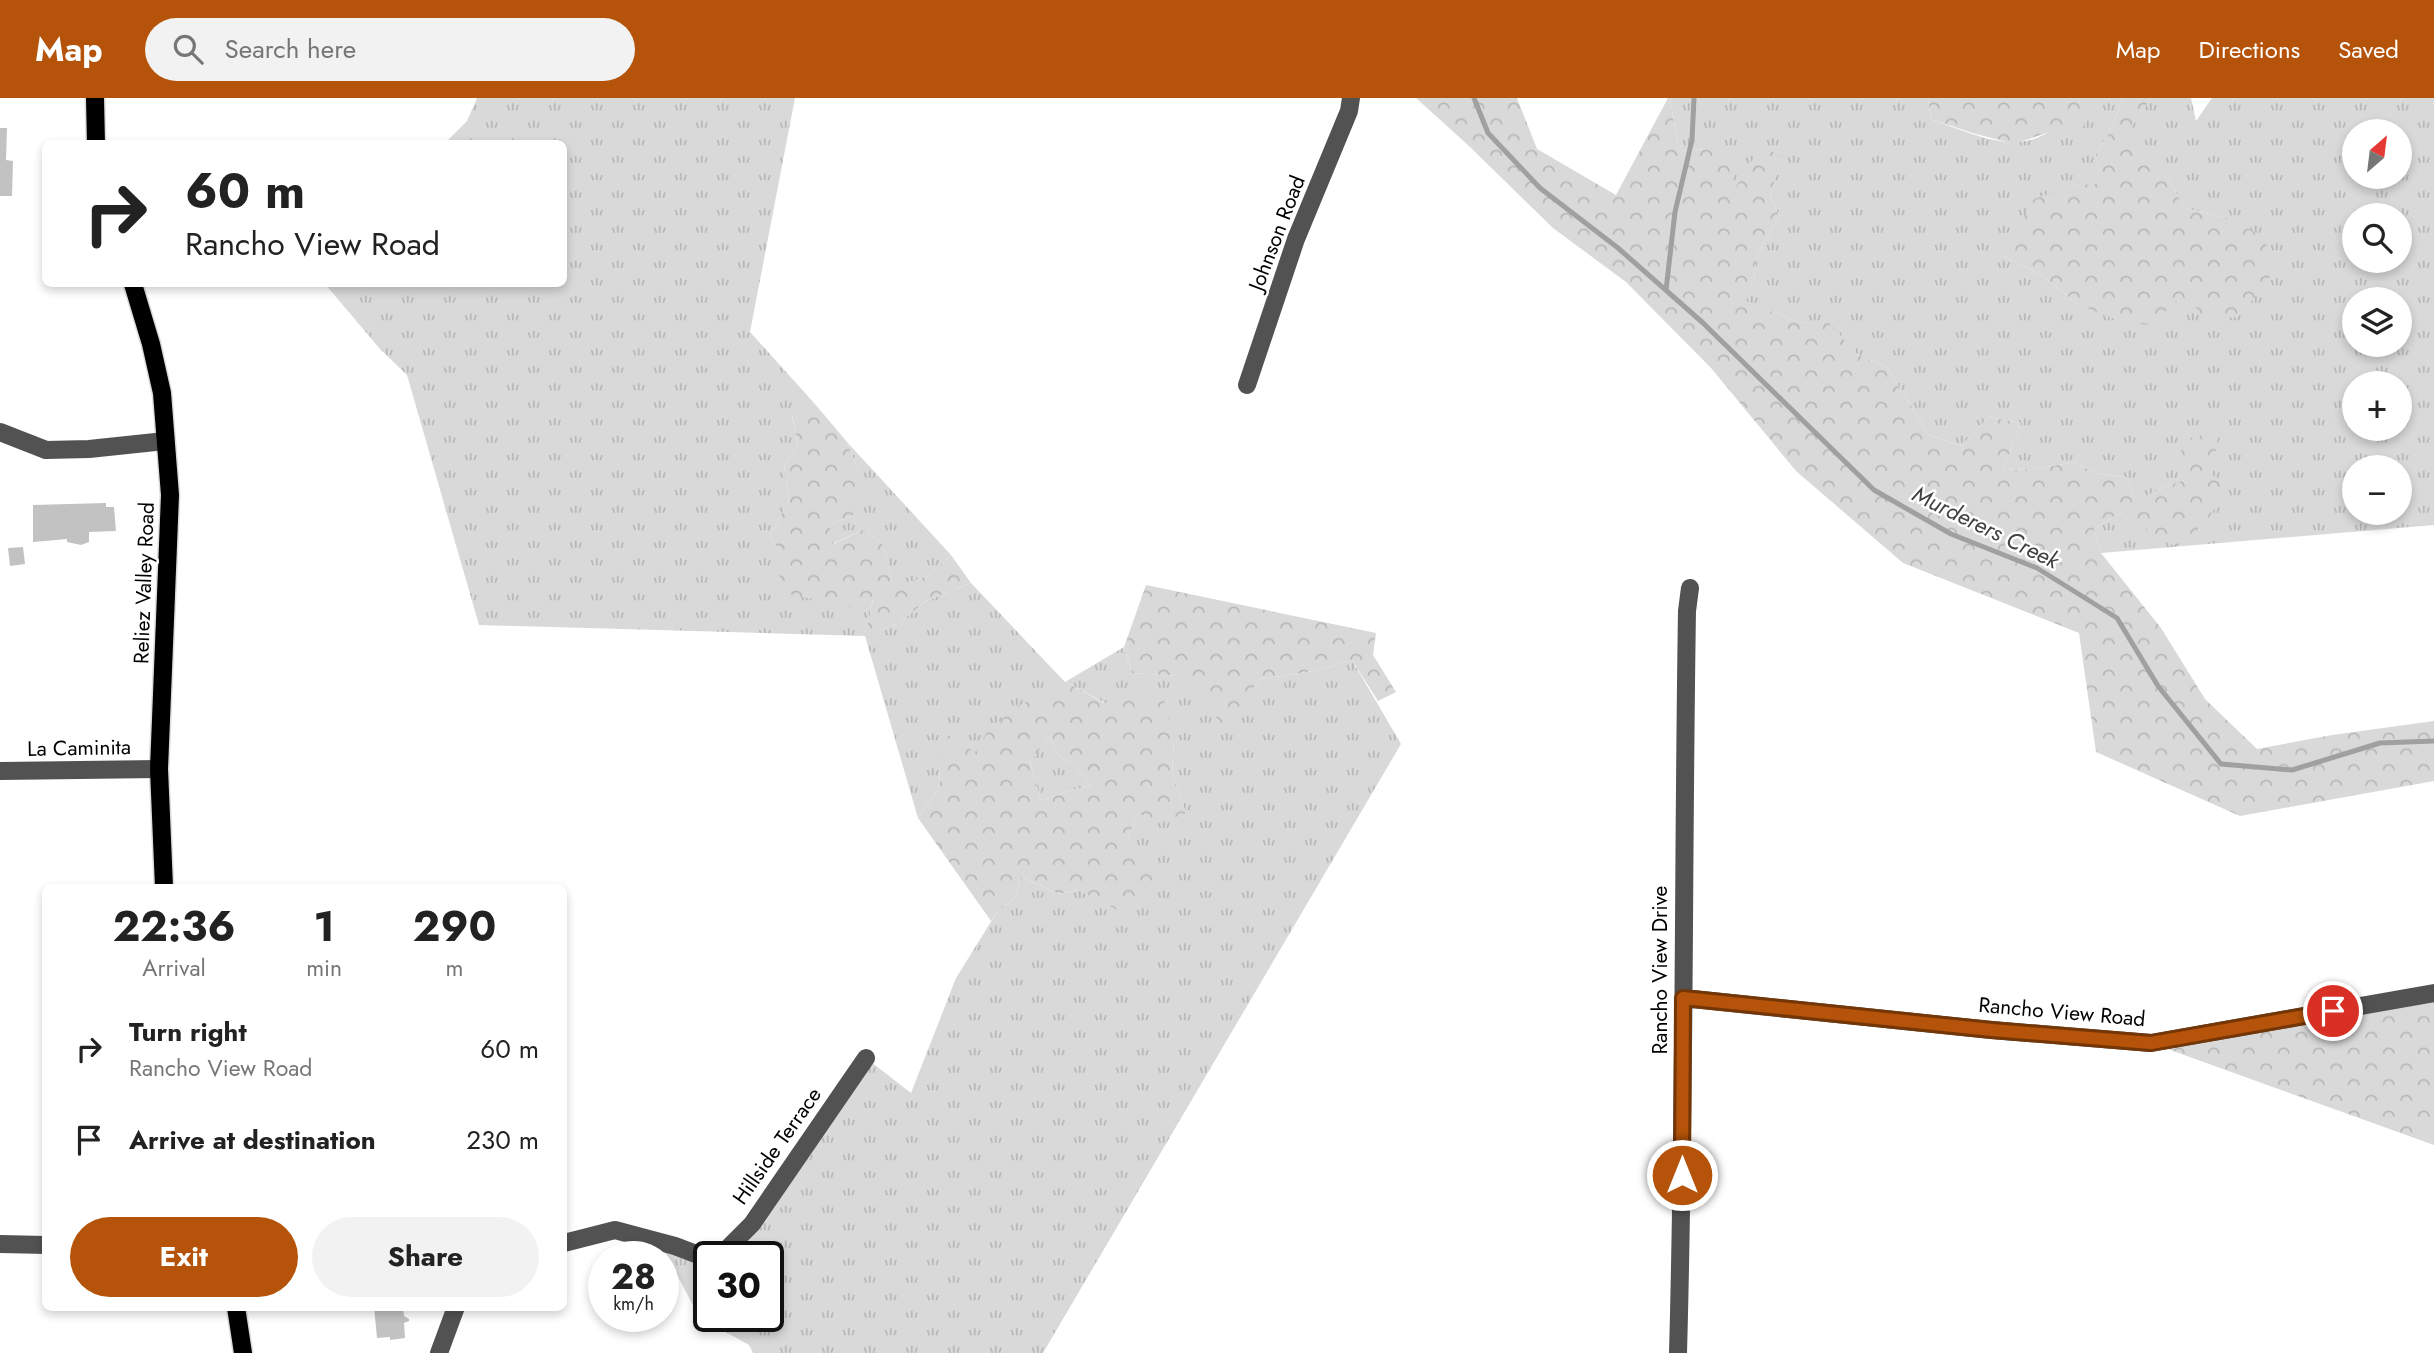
<!DOCTYPE html>
<html lang="en">
<head>
<meta charset="utf-8">
<style>
  body { margin:0; font-family:Jost,sans-serif; background:#f2f2f2; color:#222; height:100vh; display:flex; flex-direction:column; font-size:26px; white-space:nowrap }
  * { box-sizing:border-box; margin:0 }
  p { font-size:23px; color:#767676 }
  .icon { flex:none; width:38px; height:38px; fill:none; stroke:currentColor; stroke-width:2; stroke-linecap:round; stroke-linejoin:round }
  .map { position:relative; flex:1; overflow:hidden }
  .details { position:absolute; left:42px; top:786px; width:525px; height:427px; display:flex; flex-direction:column; background:#fff; border-radius:10px; box-shadow:0 4px 10px #0003 }
  .details>* { flex:none }
  .top-card { position:absolute; left:42px; top:42px; width:525px; height:147px; border-radius:10px; box-shadow:0 4px 10px #0003; background:#fff; color:#222; overflow:hidden }
  .needle { width:46px; rotate:28deg }
  .buttons { position:absolute; left:2342px; top:21px; display:grid; gap:14px }
  .buttons a { display:grid; place-items:center; width:70px; height:70px; border-radius:50%; background:#fff; box-shadow:0 4px 10px #0003; font-size:35px }
  .speed { position:absolute; left:588px; top:1143px; display:flex; gap:14px; font-size:35px; font-weight:700; text-align:center }
  .speed>* { display:grid; place-content:center; width:91px; height:91px; border-radius:50%; background:#fff; box-shadow:0 4px 10px #0003; line-height:1 }
  .speed small { font-size:18px; font-weight:400 }
  .speed .limit { border:4px solid #111; border-radius:10px; background:#fff; color:#111 }
  .pin { position:absolute; display:grid; place-items:center; width:60px; height:60px; color:#fff; margin:-30px; border:4px solid #fff; border-radius:50%; box-shadow:0 2px 7px #0007 }
  .me { position:absolute; width:77px; margin:-38px; rotate:0deg; stroke-linejoin:round; filter:drop-shadow(0 0 5px #0008) }
  .turn { display:flex; align-items:center; gap:24px; height:147px; padding:0 28px; font-size:32px }
  .turn .icon { width:91px; height:91px; stroke-width:2.5 }
  .turn b { display:block; font-size:49px; line-height:60px }
  .eta { display:flex; justify-content:space-evenly; align-items:center; height:119px; text-align:center }
  .eta b { font-size:42px; font-weight:700; line-height:49px }
  .cta { display:flex; gap:14px; margin-top:auto; padding:14px 28px }
  .cta a { flex:1; height:80px; border-radius:42px; background:#b45309; color:#fff; font-size:28px; font-weight:700; line-height:80px; text-align:center }
  .cta a+a { background:#f2f2f2; color:#222 }
  ul { padding:0; list-style:none }
  li { display:flex; align-items:center; gap:21px; height:91px; padding:0 28px }
  li div { flex:1 }
  li b { display:block; font-size:26px }
  li em { font-style:normal }
  header { display:flex; align-items:center; gap:42px; box-sizing:border-box; height:98px; padding:0 35px; background:#b45309; color:#fff }
  header strong { font-size:33px }
  nav { display:flex; gap:38px; margin-inline-start:auto; font-size:24px }
  .search { width:490px; height:63px; background:#f2f2f2; display:flex; align-items:center; gap:18px; box-sizing:border-box; padding:0 24px; border-radius:38px; color:#767676; font-size:26px }
  .map>svg:first-child { display:block }
  .grass { fill:url(#grass-tufts); fill-rule:evenodd }
  .forest { fill:url(#forest-crowns); fill-rule:evenodd }
  .lines { fill:none; stroke-linecap:round; stroke-linejoin:round }
  .stream { stroke:#a0a0a0; stroke-width:5 }
  .building { fill:#c2c2c2 }
  .major-casing { stroke:#dbdbdb; stroke-width:21 }
  .minor { stroke:#525252; stroke-width:18 }
  .major { stroke:#000; stroke-width:18 }
  .route-casing { stroke:#753606; stroke-width:18 }
  .route { stroke:#b45309; stroke-width:12 }
  .labels { text-anchor:middle; stroke-width:5; stroke-linejoin:round; paint-order:stroke }
  .street-label { font-size:21px; fill:#000; stroke:#fff }
  .water-label { font-size:23px; font-style:italic; fill:#414141; stroke:#fff }
</style>
</head>
<body>
<header>
<strong>Map</strong>
<div class="search"><svg class="icon" aria-label="search" viewBox="0 0 24 24"><circle cx="10" cy="10" r="6"/><path d="M15 15l6 6"/></svg>Search here</div>
<nav><a>Map</a><a>Directions</a><a>Saved</a></nav>
</header>
<div class="map">
<svg width="2434" height="1255" viewBox="0 0 2434 1255">
  <defs>
    <pattern id="grass-tufts" width="24" height="20" patternUnits="userSpaceOnUse" patternTransform="scale(1.75)"><rect width="24" height="20" fill="#d9d9d9"/><path d="M3 7l-1-3M5 7V3M7 7l1-3M15 17l-1-3M17 17v-4M19 17l1-3" fill="none" stroke="#b8b8b8"/></pattern>
    <pattern id="forest-crowns" width="20" height="18" patternUnits="userSpaceOnUse" patternTransform="scale(1.75)"><rect width="20" height="18" fill="#d9d9d9"/><path d="M2 6a3 3 0 1 1 6 0M12 15a3 3 0 1 1 6 0" fill="none" stroke="#b8b8b8"/></pattern>
  </defs>
  <rect width="100%" height="100%" fill="#fff"/>
  <path class="grass" d="M477 0H795L750 234 815 306 792 318 798 347 784 367 789 402 770 438 780 454V494L873 501 866 537 899 525 926 503 971 485 1065 584 1124 549 1132 575 1179 578 1224 627 1260 581 1320 572 1352 562 1401 646 1043 1255H753L749 1247 699 1219 660 1144 709 1161V1218H768V1158H720L866 960 911 995 956 880 997 814 1016 799 1021 779 1059 796 1078 792 1118 811 1128 740 1138 715H1186L1172 675 1174 642 1066 584 975 654 939 668 940 688 918 720 865 538 479 527 407 277 380 251 325 186H564V46L445 45 467 23Z
    M1670 0H1928L1931 21C1965 33 2015 58 2048 34 2060 25 2070 12 2080 2L2077 0H2123L2111 31 2095 58 2106 86 2069 88 2002 157 2041 177 2079 207 2177 203 2237 219 2261 191 2278 166 2227 120 2186 111 2170 85 2129 32 2151 0H2191L2196 23 2212 0H2434V427L2101 455 2094 431 2120 415 2176 448 2187 381 2164 389 2134 405 2129 380 2095 375 2075 364 2035 371 2003 372 2021 325 1989 319 1961 348 1929 337 1887 269 1858 257 1829 226 1798 224 1745 203 1754 181 1757 157 1779 119 1770 96 1782 58 1727 105 1705 51 1679 53ZM2354 33H2399V79H2354ZM2354 117H2399V163H2354ZM2354 201H2399V247H2354ZM2354 285H2399V331H2354ZM2354 369H2399V415H2354Z
    M847 344 951 457 929 478 893 489 883 447 865 431 830 447V426L852 418 859 374Z
    M1050 639 1059 658 1074 666 1092 688 1067 693 1041 703 1030 663Z"/>
  <path class="forest" d="M1416 0H1517L1537 51 1616 97 1668 0H1670L1679 53 1705 51 1738 61 1728 102 1760 49 1783 58 1770 96 1779 119 1757 157 1754 181 1746 203 1798 224 1829 225 1858 257 1887 269 1929 337 1961 348 1989 319 2021 325 2003 372 2035 371 2075 364 2095 375 2129 380 2134 404 2164 389 2187 381 2179 342 2219 334 2212 376 2226 392 2208 421 2176 449 2120 415 2094 431 2101 455 2161 530 2205 601 2257 651 2332 637 2434 623V683L2240 718 2096 654 2079 535 1903 465 1796 373 1711 270 1626 184 1553 130 1469 48Z
    M1928 0H2077L2080 2 2084 28 2046 35 2015 46 1972 35 1931 21Z
    M2123 0H2151L2130 32 2170 85 2186 111 2227 120 2260 137 2278 166 2262 191 2237 219 2204 221 2195 208 2177 203 2150 227 2125 225 2079 207 2041 177 2002 157 2034 101 2069 88 2105 85 2095 58 2111 31Z
    M815 306 847 344 859 374 863 397 852 418 830 426 831 447 865 431 883 447 893 488 929 478 951 457 971 485 926 503 899 525 865 538 873 502 850 509 779 494 780 454 770 438 789 402 784 367 798 347 792 317Z
    M1146 487 1376 535 1373 557 1396 594 1378 603 1352 562 1320 572 1260 581 1224 628 1179 578 1132 575 1124 549Z
    M1066 584 1104 605 1163 597 1174 642 1172 675 1186 715 1160 725 1138 715 1128 740 1158 765 1148 797 1118 812 1078 792 1059 796 1021 779 1016 799 997 814 991 823 918 720 940 688 939 668 946 636 975 654 989 631 1020 607ZM1050 639 1059 658 1074 666 1092 688 1067 693 1041 703 1030 663Z
    M2434 895V1047L2151 945Z"/>
  <g class="lines">
    <path class="stream" d="M1474 0 1488 35 1540 90 1618 150 1702 224 1874 392 1951 436 2037 470 2117 520 2158 588 2221 666 2292 672 2380 645 2434 643
      M1666 192 1675 114 1692 42 1694 0"/>
  </g>
  <path class="building" d="M0 30H7L6 62 13 63 12 98H0Z
    M106 405V409H114L116 433 89 434V444L81 447 67 444V441L33 444V407Z
    M23 449 25 466 10 468 8 450Z
    M374 1209H403L404 1218 409 1221V1223L404 1225 405 1240 390 1242V1239L377 1240Z"/>
  <g class="lines">
    <g class="major-casing">
      <path id="major" d="M95 0 96 46
        M133 186 151 246 162 295 170 397 159 671 164 789
        M236 1209 243 1255"/>
    </g>
    <path class="minor" d="M1247 287 1296 141 1349 13 1351 0
      M0 334 46 352 89 351 165 343
      M0 673 159 671
      M1683 900 1991 932 2151 945 2434 895
      M564 1145 615 1132 675 1148 709 1161
      M0 1146 46 1147
      M720 1158 752 1126 866 960
      M439 1255 456 1209
      M1678 1255C1685 1008 1683 760 1687 513L1690 490"/>
    <use href="#major" class="major"/>
  </g>
  <g class="lines">
    <g class="route-casing">
      <path id="route" d="M1682 1077 1683 900 1992 932 2151 945 2333 913"/>
    </g>
    <use href="#route" class="route"/>
  </g>
  <g class="labels">
    <g class="street-label">
      <text transform="translate(1277 135) rotate(-69)" y="7">Johnson Road</text>
      <text transform="translate(144 485) rotate(-88)" y="7">Reliez Valley Road</text>
      <text transform="translate(79 650) rotate(-1)" y="7">La Caminita</text>
      <text transform="translate(1660 872) rotate(-90)" y="7">Rancho View Drive</text>
      <text transform="translate(2062 914) rotate(5)" y="7">Rancho View Road</text>
      <text transform="translate(777 1048) rotate(-55)" y="7">Hillside Terrace</text>
    </g>
    <g class="water-label">
      <text transform="translate(1986 429) rotate(26)" y="8">Murderers Creek</text>
    </g>
  </g>
</svg>
<div class="buttons">
<a><svg class="needle" viewBox="-14 -14 28 28"><path d="M0-13l5 13h-10z" fill="#e53935"/><path d="M0 13l5-13h-10z" fill="#767676"/></svg></a>
<a><svg class="icon" aria-label="search" viewBox="0 0 24 24"><circle cx="10" cy="10" r="6"/><path d="M15 15l6 6"/></svg></a>
<a><svg class="icon" aria-label="layers" viewBox="0 0 24 24"><path d="M12 4l9 5-9 5-9-5zM3 14l9 5 9-5"/></svg></a>
<a>+</a>
<a>−</a>
</div>
<div class="speed"><div>28<small>km/h</small></div><div class="limit">30</div></div>
<div class="pin" style="left:2333px;top:913px;background:#d93025"><svg class="icon" aria-label="arrive" viewBox="0 0 24 24"><path d="M6 21V4h12l-3 4 3 4H6"/></svg></div>
<svg class="me" style="left:1682px;top:1077px" viewBox="-20 -20 40 40"><circle r="17" fill="#b45309" stroke="#fff" stroke-width="3"/><path d="M0-11L8 9 0 5-8 9z" fill="#fff"/></svg>
<div class="top-card">
<div class="turn"><svg class="icon" aria-label="right" viewBox="0 0 24 24"><path d="M7 20v-9h11M14 6l5 5-5 5"/></svg><div><b>60 m</b>Rancho View Road</div></div>
</div>
<section class="details">
<div class="eta">
<div><b>22:36</b><p>Arrival</p></div>
<div><b>1</b><p>min</p></div>
<div><b>290</b><p>m</p></div>
</div>
<ul>
<li><svg class="icon" aria-label="right" viewBox="0 0 24 24"><path d="M7 20v-9h11M14 6l5 5-5 5"/></svg><div><b>Turn right</b><p>Rancho View Road</p></div><em>60 m</em></li>
<li><svg class="icon" aria-label="arrive" viewBox="0 0 24 24"><path d="M6 21V4h12l-3 4 3 4H6"/></svg><div><b>Arrive at destination</b></div><em>230 m</em></li>
</ul>
<div class="cta"><a>Exit</a><a>Share</a></div>
</section>
</div>
</body>
</html>
